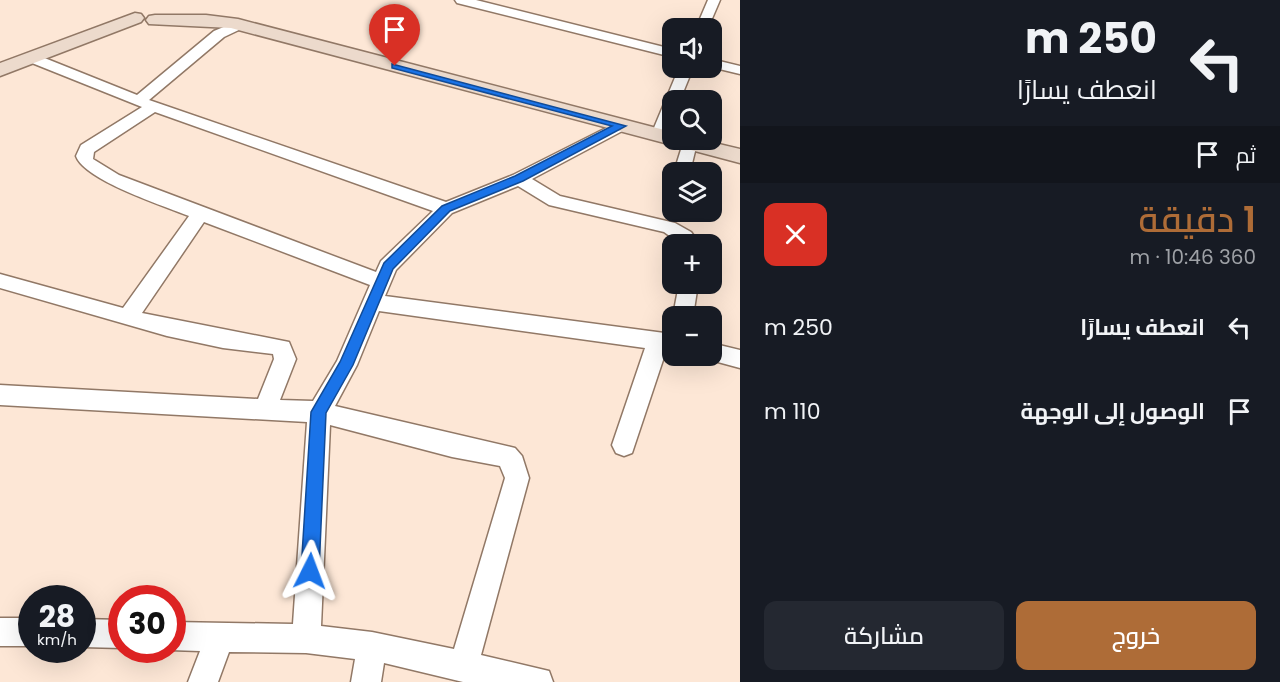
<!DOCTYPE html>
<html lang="ar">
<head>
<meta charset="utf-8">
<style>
  body { margin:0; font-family:Poppins,Cairo,sans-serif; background:#242831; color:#f1f3f6; direction:rtl; height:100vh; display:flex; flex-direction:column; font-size:22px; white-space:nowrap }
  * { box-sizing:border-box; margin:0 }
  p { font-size:20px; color:#9ea1a6 }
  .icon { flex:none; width:33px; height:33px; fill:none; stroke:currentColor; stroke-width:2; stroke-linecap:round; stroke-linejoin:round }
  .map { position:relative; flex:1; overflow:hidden; direction:ltr }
  .details { display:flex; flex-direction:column; background:#171b24; width:540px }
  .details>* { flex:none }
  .top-card { background:#171b24; color:#f1f3f6; overflow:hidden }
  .controls { position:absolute; left:662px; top:18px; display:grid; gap:12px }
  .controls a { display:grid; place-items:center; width:60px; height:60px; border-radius:12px; background:#171b24; box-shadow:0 6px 24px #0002; font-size:30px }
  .speed { position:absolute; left:18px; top:585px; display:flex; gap:12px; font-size:30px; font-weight:700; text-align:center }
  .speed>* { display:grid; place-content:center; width:78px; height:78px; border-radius:50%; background:#171b24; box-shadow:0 6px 24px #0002; line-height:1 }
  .speed small { font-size:15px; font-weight:400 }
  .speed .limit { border:9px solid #d22; background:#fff; color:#111 }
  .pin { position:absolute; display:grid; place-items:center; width:51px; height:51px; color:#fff; margin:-62px -26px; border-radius:50% 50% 50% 0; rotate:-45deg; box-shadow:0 0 6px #0007 }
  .pin .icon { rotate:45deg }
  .me { position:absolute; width:66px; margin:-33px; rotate:3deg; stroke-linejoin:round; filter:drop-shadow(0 0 4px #0008) }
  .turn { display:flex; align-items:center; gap:21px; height:126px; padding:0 24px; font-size:27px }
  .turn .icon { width:78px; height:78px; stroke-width:2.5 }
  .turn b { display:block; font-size:42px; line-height:51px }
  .then { display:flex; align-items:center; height:57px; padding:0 24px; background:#0003; gap:12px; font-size:22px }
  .round { display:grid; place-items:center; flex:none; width:63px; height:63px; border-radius:12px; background:#242831 }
  .summary { display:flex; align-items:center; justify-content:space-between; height:102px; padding:0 24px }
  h1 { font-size:36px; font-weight:600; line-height:45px; color:#ae6c37 }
  .primary-button { display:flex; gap:12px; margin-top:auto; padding:12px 24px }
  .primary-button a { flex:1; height:69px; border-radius:12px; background:#ae6c37; color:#fff; font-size:24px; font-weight:600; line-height:69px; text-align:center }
  .primary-button a+a { background:#242831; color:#f1f3f6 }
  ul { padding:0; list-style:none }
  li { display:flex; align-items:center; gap:18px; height:84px; padding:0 24px }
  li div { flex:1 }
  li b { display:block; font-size:22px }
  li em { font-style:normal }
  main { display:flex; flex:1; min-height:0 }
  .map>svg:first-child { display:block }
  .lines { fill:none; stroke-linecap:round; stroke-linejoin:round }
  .street-casing { stroke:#917866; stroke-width:3 }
  .secondary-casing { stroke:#917866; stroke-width:3 }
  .street { fill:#fff; fill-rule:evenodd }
  .secondary { fill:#ecdacc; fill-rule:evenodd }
  .route { fill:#1a73e8; stroke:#114b97; stroke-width:1.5 }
</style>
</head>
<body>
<main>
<section class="details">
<div class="top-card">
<div class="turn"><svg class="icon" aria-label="left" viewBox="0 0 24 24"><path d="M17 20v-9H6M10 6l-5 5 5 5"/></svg><div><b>250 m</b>انعطف يسارًا</div></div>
<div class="then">ثم<svg class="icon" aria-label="arrive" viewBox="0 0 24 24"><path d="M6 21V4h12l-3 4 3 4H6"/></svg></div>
</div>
<div class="summary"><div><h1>1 دقيقة</h1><p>360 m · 10:46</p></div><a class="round" style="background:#d93025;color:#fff"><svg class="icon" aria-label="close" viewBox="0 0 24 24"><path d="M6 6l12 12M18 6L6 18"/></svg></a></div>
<ul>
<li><svg class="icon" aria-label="left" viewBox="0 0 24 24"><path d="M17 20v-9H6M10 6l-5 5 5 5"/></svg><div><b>انعطف يسارًا</b></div><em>250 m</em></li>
<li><svg class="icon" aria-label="arrive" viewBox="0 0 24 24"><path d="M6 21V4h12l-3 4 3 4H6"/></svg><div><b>الوصول إلى الوجهة</b></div><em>110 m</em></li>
</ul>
<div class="primary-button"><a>خروج</a><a>مشاركة</a></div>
</section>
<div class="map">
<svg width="740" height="682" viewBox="0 0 740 682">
  <rect width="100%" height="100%" fill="#fde7d6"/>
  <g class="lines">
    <g class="street-casing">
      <path id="street" d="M455 0H476L672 49V57L457 3Z
        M708 0H720L708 28H696Z
        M238 21 244 25 243 28 224 37 149 100 446 202 513 175 616 123H626L629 126 626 129 532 179 560 196 675 223 691 232 700 244H681L664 232 549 205 518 186 452 213 396 270 385 296 672 334V352L666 351 632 453 624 456 616 453 612 445 645 348 379 311 357 365 335 406 515 448 522 456 529 478 481 655 549 671 553 682H463L384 663 381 682H351L355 659 306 653 229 652 218 682H188L200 651 170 650H172V622L293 624 307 422 0 405V385L258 399 274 359 273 354 223 348 167 336 0 288V274L123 308 189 216C164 206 84 180 76 156L81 145 142 107 27 61 25 58 27 55H37L137 95 214 31ZM155 112 433 211 381 261 376 272 119 175 93 159 94 152ZM204 222 370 285 337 361 313 401 280 400 296 359 289 342 142 313ZM330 425 452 457 500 466 505 478 454 649 372 632 321 626Z
        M711 59 740 66V74L711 67Z
        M679 68H693L680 100H672C672 115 672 126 665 138H653L651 135Z
        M684 140H695L697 143 690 172H674Z
        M679 284H698L693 316H673Z
        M711 343 740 350V368L703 358 702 356H711Z
        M0 618H32V646H0Z
        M82 619 122 620V648L82 647Z"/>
    </g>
    <g class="secondary-casing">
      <path id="secondary" d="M135 13 141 14 144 18 141 22 0 76V63Z
        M155 15H206L238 19 672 132V140H702L740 149V163L231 28 149 24 146 20 149 16Z"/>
    </g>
    <use href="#street" class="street"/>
    <use href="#secondary" class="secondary"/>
  </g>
  <path class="route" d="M392 64 626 126 523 181 450 211 393 269 353 365 326 413 319 571 316 577 310 580 304 577 301 571 311 412 340 362 384 263 442 206 515 176 612 126 392 68Z"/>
</svg>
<div class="controls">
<a><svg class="icon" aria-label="sound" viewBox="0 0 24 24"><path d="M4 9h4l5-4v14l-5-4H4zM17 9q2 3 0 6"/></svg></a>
<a><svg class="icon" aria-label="search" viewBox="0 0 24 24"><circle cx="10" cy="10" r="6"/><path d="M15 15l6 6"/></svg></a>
<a><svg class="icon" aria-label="layers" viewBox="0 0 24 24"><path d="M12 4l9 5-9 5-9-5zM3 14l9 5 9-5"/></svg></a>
<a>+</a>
<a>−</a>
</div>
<div class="speed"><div>28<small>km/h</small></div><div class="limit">30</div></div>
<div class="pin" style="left:395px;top:66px;background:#d93025"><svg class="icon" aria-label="arrive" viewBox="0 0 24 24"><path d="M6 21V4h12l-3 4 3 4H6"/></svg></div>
<svg class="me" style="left:310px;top:571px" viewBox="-20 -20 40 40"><path d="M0-17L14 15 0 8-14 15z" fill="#1a73e8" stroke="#fff" stroke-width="4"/></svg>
</div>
</main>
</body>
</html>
